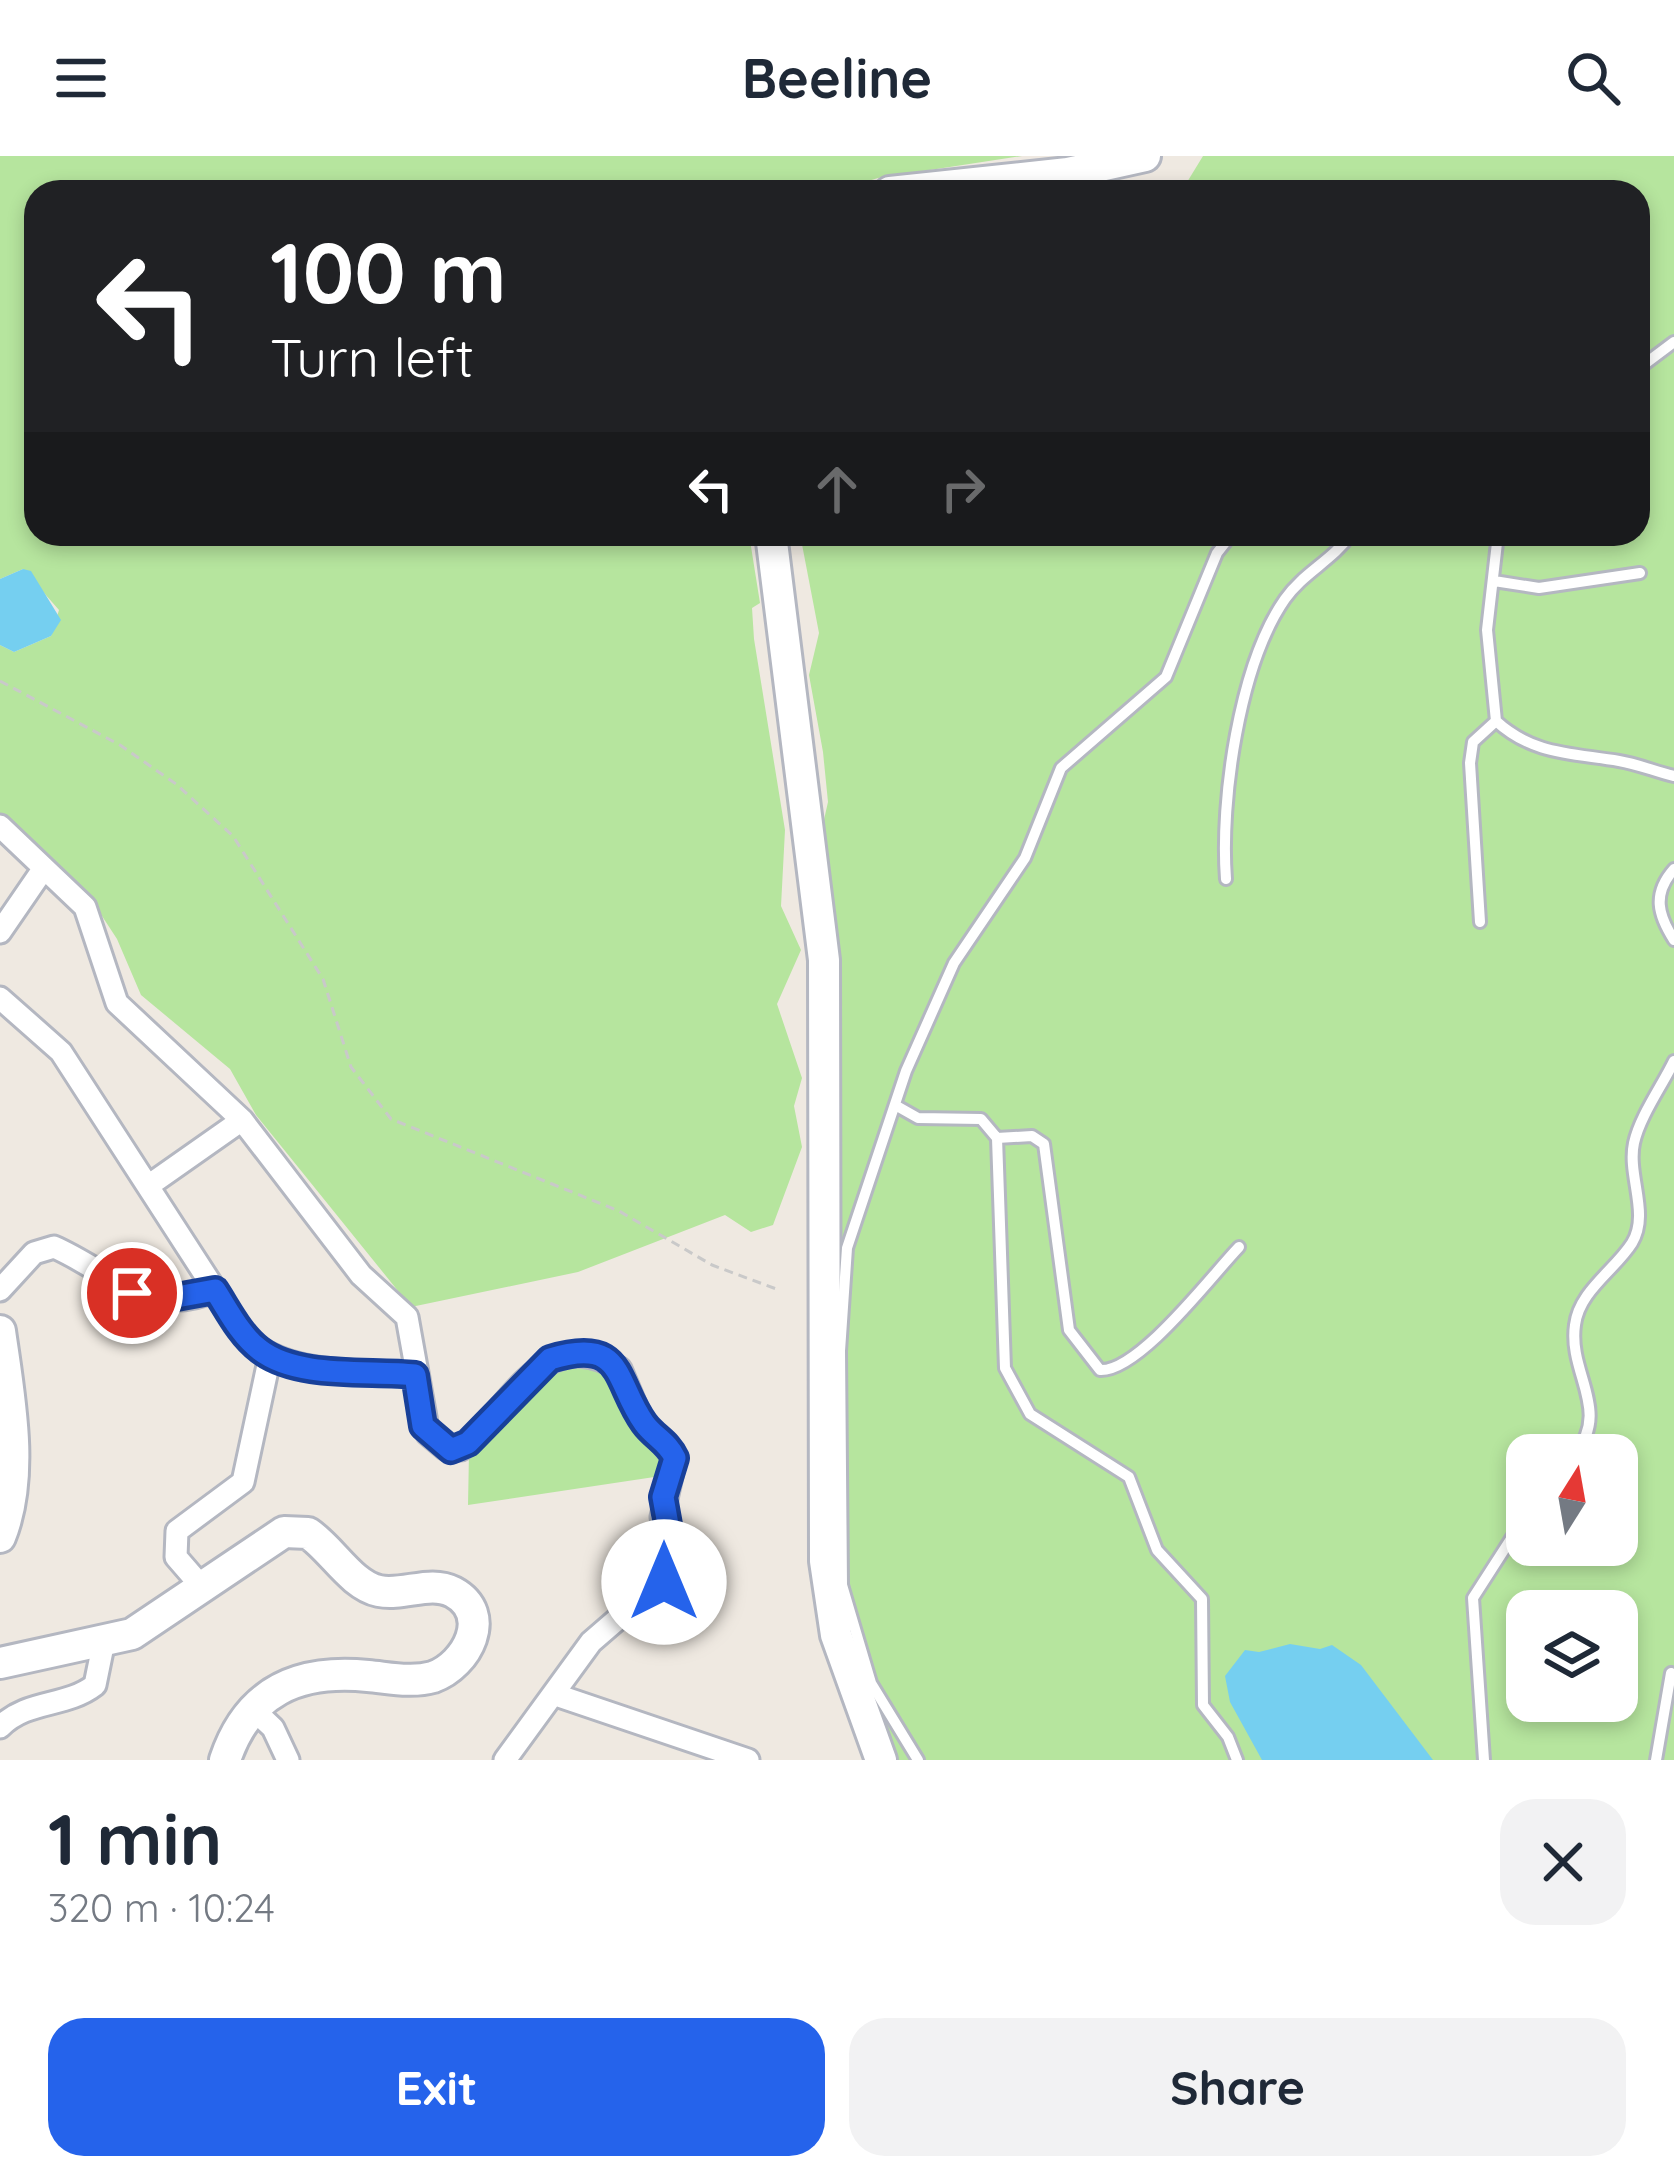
<!DOCTYPE html>
<html lang="en">
<head>
<meta charset="utf-8">
<style>
  body { margin:0; font-family:Quicksand,sans-serif; background:#f2f2f3; color:#1f2937; height:100vh; display:flex; flex-direction:column; font-size:45px; white-space:nowrap }
  * { box-sizing:border-box; margin:0 }
  p { font-size:39px; color:#747a83 }
  .icon { flex:none; width:66px; height:66px; fill:none; stroke:currentColor; stroke-width:2; stroke-linecap:round; stroke-linejoin:round }
  .map { position:relative; height:1604px; overflow:hidden }
  .panel { display:flex; flex-direction:column; background:#fff; flex:1 }
  .panel>* { flex:none }
  .top-card { position:absolute; left:24px; top:24px; width:1626px; height:366px; border-radius:36px; box-shadow:0 6px 18px #0003; background:#202124; color:#fff; overflow:hidden }
  .needle { width:78px; rotate:11deg }
  .buttons { position:absolute; left:1506px; top:1278px; display:grid; gap:24px }
  .buttons a { display:grid; place-items:center; width:132px; height:132px; border-radius:24px; background:#fff; box-shadow:0 6px 18px #0003; font-size:60px }
  .pin { position:absolute; display:grid; place-items:center; width:102px; height:102px; color:#fff; margin:-51px; border:6px solid #fff; border-radius:50%; box-shadow:0 3px 12px #0007 }
  .me { position:absolute; width:132px; margin:-66px; rotate:0deg; stroke-linejoin:round; filter:drop-shadow(0 0 9px #0008) }
  .turn { display:flex; align-items:center; gap:42px; height:252px; padding:0 48px; font-size:54px }
  .turn .icon { width:156px; height:156px; stroke-width:2.5 }
  .turn b { display:block; font-size:84px; line-height:102px }
  .lanes { display:flex; align-items:center; height:114px; padding:0 48px; background:#0003; justify-content:center; gap:60px; direction:ltr }
  .lanes .off { opacity:.35 }
  .round { display:grid; place-items:center; flex:none; width:126px; height:126px; border-radius:36px; background:#f2f2f3 }
  .headline { display:flex; align-items:center; justify-content:space-between; height:204px; padding:0 48px }
  h1 { font-size:72px; font-weight:700; line-height:90px }
  .cta { display:flex; gap:24px; margin-top:auto; padding:24px 48px }
  .cta a { flex:1; height:138px; border-radius:36px; background:#2563eb; color:#fff; font-size:48px; font-weight:700; line-height:138px; text-align:center }
  .cta a+a { background:#f2f2f3; color:#1f2937 }
  header { display:flex; justify-content:space-between; align-items:center; height:156px; padding:0 48px; background:#fff; font-size:54px; font-weight:700 }
  .map>svg:first-child { display:block }
  .green { fill:#b6e59e; fill-rule:evenodd }
  .water { fill:#75cff0 }
  .lines { fill:none; stroke-linecap:round; stroke-linejoin:round }
  .lane-casing { stroke:#b4b7c1; stroke-width:16 }
  .street-casing { stroke:#b4b7c1; stroke-width:27 }
  .secondary-casing { stroke:#b4b7c1; stroke-width:36 }
  .path { stroke:#c9c9c9; stroke-width:3; stroke-dasharray:9 6; stroke-linecap:butt }
  .lane { stroke:#fff; stroke-width:10 }
  .street { stroke:#fff; stroke-width:21 }
  .secondary { stroke:#fff; stroke-width:30 }
  .route-casing { stroke:#184099; stroke-width:30 }
  .route { stroke:#2563eb; stroke-width:21 }
</style>
</head>
<body>
<header><svg class="icon" aria-label="menu" viewBox="0 0 24 24"><path d="M4 6h16M4 12h16M4 18h16"/></svg>Beeline<svg class="icon" aria-label="search" viewBox="0 0 24 24"><circle cx="10" cy="10" r="6"/><path d="M15 15l6 6"/></svg></header>
<div class="map">
<svg width="1674" height="1604" viewBox="0 0 1674 1604">
  <rect width="100%" height="100%" fill="#efe9e1"/>
  <path class="green" d="M0 0H1022L878 22 833 36H36V378H749L760 447 752 452 754 483 785 674 781 750 801 794 777 848 802 922 794 950 802 991 773 1069 751 1076 725 1059 578 1116 411 1151 256 959 230 913 141 839 117 783 85 734 0 657V489L14 496 51 480 59 454 23 413 0 423Z
    M1203 0H1674V1604H891L845 1480 836 1020C849 901 839 786 823 668L828 646 823 596 809 519 819 477 800 378H1638V36H1181ZM1527 1299H1617V1389H1527ZM1527 1455H1617V1545H1527Z
    M588 1206 615 1218 666 1294 661 1320 468 1349 469 1297 551 1213Z"/>
  <path class="water" d="M23 413 31 415 61 464 51 480 14 496 0 489V423Z
    M1290 1488 1320 1493 1332 1489 1361 1509 1433 1604H1262L1230 1546 1225 1520 1245 1494 1259 1496Z"/>
  <g class="lines">
    <g class="lane-casing">
      <path id="lane" d="M1638 213 1674 186
        M1498 378 1487 474 1496 565C1533 599 1572 597 1619 605 1638 608 1656 616 1674 620
        M1494 425 1539 432 1640 417
        M1674 713C1652 738 1658 759 1674 784
        M1226 723C1220 645 1239 509 1285 443 1303 417 1333 404 1351 378
        M1480 766 1470 607 1473 586 1496 565
        M895 949 918 962 981 963 997 982 1005 1212 1030 1258 1129 1321 1157 1394 1202 1443 1203 1549 1228 1581 1237 1604
        M997 982 1032 980 1044 988 1069 1174 1100 1214C1139 1216 1212 1119 1239 1091
        M1574 1299C1612 1254 1568 1218 1575 1169 1579 1135 1615 1114 1632 1087 1650 1058 1627 1019 1634 987 1640 960 1662 930 1674 905
        M918 1604 871 1527 842 1429 840 1195 847 1092 906 915 954 807 1025 702 1061 612 1166 521 1217 397 1232 378
        M1484 1604 1473 1442 1527 1358
        M1656 1604 1671 1517"/>
    </g>
    <g class="street-casing">
      <path id="street" d="M0 670 85 751 117 847 242 964 361 1119 407 1161 428 1278 446 1293H461C513 1250 543 1166 620 1213L641 1263 675 1302 662 1361 672 1416 591 1486 505 1604
        M0 776 44 712
        M0 842 61 896 246 1182C290 1222 359 1213 415 1219
        M148 1030 242 964
        M0 1134 34 1097 54 1091C109 1115 150 1164 215 1134
        M202 1431 176 1401 177 1375 243 1326 270 1200
        M556 1539 748 1604
        M252 1552 273 1572 288 1604
        M0 1571C28 1543 65 1552 95 1529L104 1485"/>
    </g>
    <g class="secondary-casing">
      <path id="secondary" d="M890 36 1068 17 1145 0
        M771 378 824 804 825 1405 836 1479 881 1604
        M0 1175C9 1239 25 1320 0 1381
        M0 1507 132 1478 284 1376 308 1377C332 1393 351 1429 379 1435 404 1440 430 1424 453 1436 494 1458 467 1509 433 1521 412 1527 390 1522 368 1520 298 1513 248 1535 225 1604"/>
    </g>
    <path class="path" d="M0 525 120 589 176 628 233 680 323 823 351 911 391 963 619 1055 712 1109 779 1134"/>
    <use href="#lane" class="lane"/>
    <use href="#street" class="street"/>
    <use href="#secondary" class="secondary"/>
  </g>
  <g class="lines">
    <g class="route-casing">
      <path id="route" d="M132 1137 160 1144 215 1134C228 1154 240 1179 260 1194 298 1223 368 1214 415 1219L423 1270 451 1294 468 1287 550 1203C625 1180 614 1225 644 1267 654 1281 668 1286 675 1302L663 1341 674 1402 664 1426"/>
    </g>
    <use href="#route" class="route"/>
  </g>
</svg>
<div class="buttons">
<a><svg class="needle" viewBox="-14 -14 28 28"><path d="M0-13l5 13h-10z" fill="#e53935"/><path d="M0 13l5-13h-10z" fill="#747a83"/></svg></a>
<a><svg class="icon" aria-label="layers" viewBox="0 0 24 24"><path d="M12 4l9 5-9 5-9-5zM3 14l9 5 9-5"/></svg></a>
</div>
<div class="pin" style="left:132px;top:1137px;background:#d93025"><svg class="icon" aria-label="arrive" viewBox="0 0 24 24"><path d="M6 21V4h12l-3 4 3 4H6"/></svg></div>
<svg class="me" style="left:664px;top:1426px" viewBox="-20 -20 40 40"><circle r="19" fill="#fff"/><path d="M0-13L10 11 0 6-10 11z" fill="#2563eb"/></svg>
<div class="top-card">
<div class="turn"><svg class="icon" aria-label="left" viewBox="0 0 24 24"><path d="M17 20v-9H6M10 6l-5 5 5 5"/></svg><div><b>100 m</b>Turn left</div></div>
<div class="lanes"><svg class="icon" aria-label="left" viewBox="0 0 24 24"><path d="M17 20v-9H6M10 6l-5 5 5 5"/></svg><svg class="icon off" aria-label="ahead" viewBox="0 0 24 24"><path d="M12 20V5M6 11l6-6 6 6"/></svg><svg class="icon off" aria-label="right" viewBox="0 0 24 24"><path d="M7 20v-9h11M14 6l5 5-5 5"/></svg></div>
</div>
</div>
<section class="panel">
<div class="headline"><div><h1>1 min</h1><p>320 m · 10:24</p></div><a class="round"><svg class="icon" aria-label="close" viewBox="0 0 24 24"><path d="M6 6l12 12M18 6L6 18"/></svg></a></div>
<div class="cta"><a>Exit</a><a>Share</a></div>
</section>
</body>
</html>
